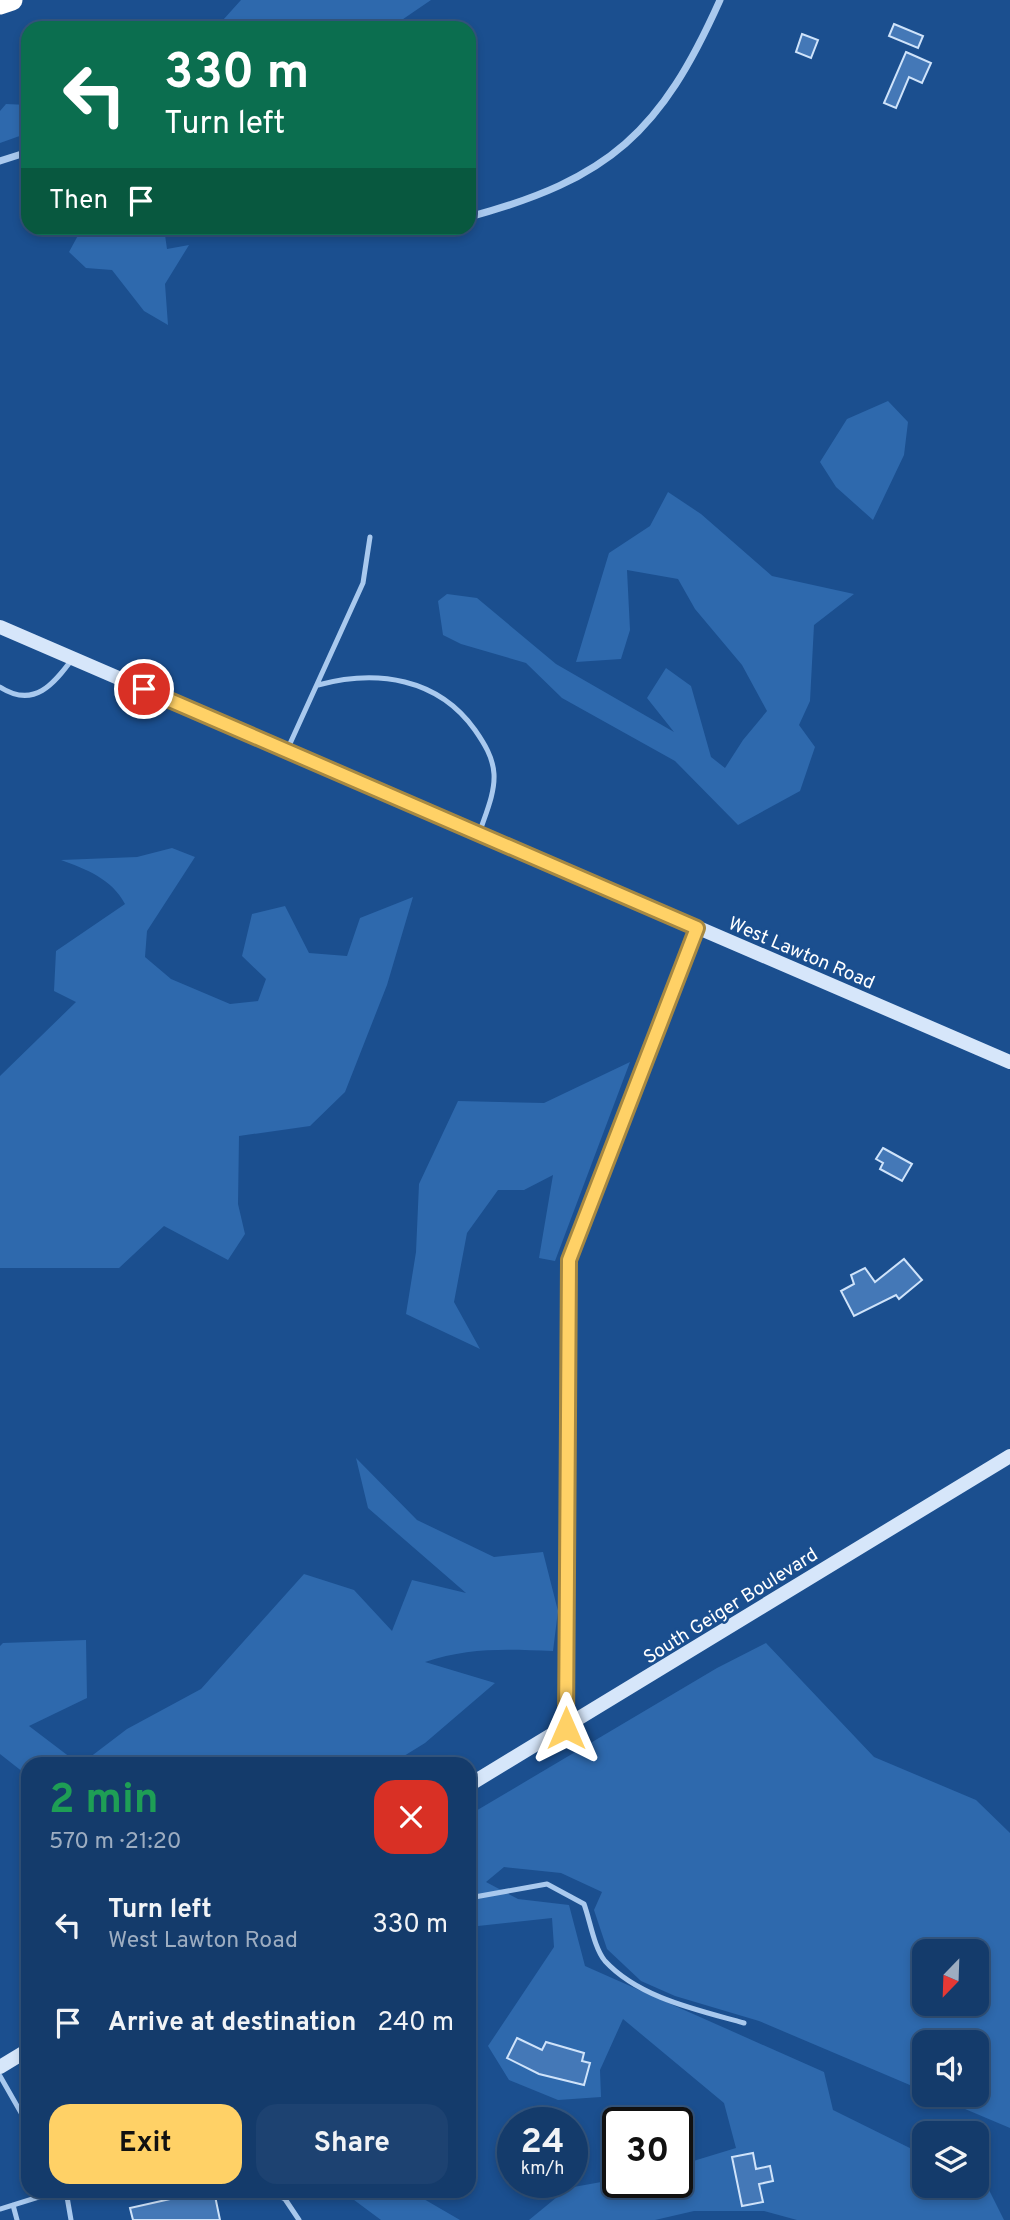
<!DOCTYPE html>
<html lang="en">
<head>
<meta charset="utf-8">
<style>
  body { margin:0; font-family:Overpass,sans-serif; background:#1d4271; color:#f1f3f6; height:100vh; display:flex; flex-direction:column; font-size:26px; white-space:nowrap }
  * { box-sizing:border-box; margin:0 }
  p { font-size:23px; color:#9dadc1 }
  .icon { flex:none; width:38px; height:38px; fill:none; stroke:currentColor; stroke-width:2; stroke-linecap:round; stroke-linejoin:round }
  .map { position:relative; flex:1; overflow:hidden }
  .drawer { position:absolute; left:21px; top:1757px; width:455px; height:441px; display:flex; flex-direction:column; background:#143b6b; border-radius:21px; box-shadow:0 4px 10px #0003,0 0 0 2px #33557e }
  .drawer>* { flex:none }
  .guide { position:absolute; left:21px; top:21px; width:455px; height:214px; border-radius:21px; box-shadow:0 4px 10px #0003,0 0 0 2px #33557e; background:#0b6e4f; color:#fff; overflow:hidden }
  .needle { width:46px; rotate:203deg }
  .fabs { position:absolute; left:912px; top:1939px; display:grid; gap:14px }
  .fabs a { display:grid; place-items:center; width:77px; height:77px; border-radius:14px; background:#143b6b; box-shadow:0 4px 10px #0003,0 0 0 2px #33557e; font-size:35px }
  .speed { position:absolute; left:497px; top:2107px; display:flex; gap:14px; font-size:35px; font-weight:700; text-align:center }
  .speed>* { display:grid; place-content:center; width:91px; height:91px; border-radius:50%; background:#143b6b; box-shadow:0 4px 10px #0003,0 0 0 2px #33557e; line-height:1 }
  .speed small { font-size:18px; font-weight:400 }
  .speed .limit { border:4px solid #111; border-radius:10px; background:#fff; color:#111 }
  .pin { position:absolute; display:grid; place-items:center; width:60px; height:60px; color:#fff; margin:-30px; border:4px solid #fff; border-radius:50%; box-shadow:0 2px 7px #0007 }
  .me { position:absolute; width:77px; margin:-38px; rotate:0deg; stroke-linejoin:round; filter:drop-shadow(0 0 5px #0008) }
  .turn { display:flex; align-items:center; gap:24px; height:147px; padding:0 28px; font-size:32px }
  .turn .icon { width:91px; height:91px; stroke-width:2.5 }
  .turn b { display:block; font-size:49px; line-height:60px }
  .then { display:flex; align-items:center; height:66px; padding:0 28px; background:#0003; gap:14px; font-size:26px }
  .round { display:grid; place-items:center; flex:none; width:74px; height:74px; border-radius:21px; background:#1d4271 }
  .overview { display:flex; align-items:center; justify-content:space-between; height:119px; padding:0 28px }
  h1 { font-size:42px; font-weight:700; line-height:52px; color:#1e9e55 }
  .cta { display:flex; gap:14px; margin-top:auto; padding:14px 28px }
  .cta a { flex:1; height:80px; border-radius:21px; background:#ffd166; color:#111; font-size:28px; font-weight:700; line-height:80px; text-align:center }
  .cta a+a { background:#1d4271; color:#f1f3f6 }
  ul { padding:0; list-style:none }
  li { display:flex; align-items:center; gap:21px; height:98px; padding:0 28px }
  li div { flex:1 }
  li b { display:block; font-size:26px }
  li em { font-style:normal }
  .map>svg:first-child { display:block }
  .green { fill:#2e69ad; fill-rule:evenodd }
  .building { fill:#4478b7; stroke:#cfe3fa; stroke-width:2 }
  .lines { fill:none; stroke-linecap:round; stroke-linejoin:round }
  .lane { stroke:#a9c9ee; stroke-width:5 }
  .street { stroke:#a9c9ee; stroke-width:7 }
  .secondary { stroke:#d6e6fa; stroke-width:14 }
  .highway { stroke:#fff; stroke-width:21 }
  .route-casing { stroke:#a68842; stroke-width:18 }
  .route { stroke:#ffd166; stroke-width:12 }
  .labels { text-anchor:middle; stroke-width:5; stroke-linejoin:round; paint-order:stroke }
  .street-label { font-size:19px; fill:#fff; stroke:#1b4f8f }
</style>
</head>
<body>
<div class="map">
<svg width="1010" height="2220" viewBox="0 0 1010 2220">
  <rect width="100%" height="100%" fill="#1b4f8f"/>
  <path class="green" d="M241 0H431L390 28H240L223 20Z
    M6 104 28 105V133L0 143V111Z
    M82 228H164L167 249 189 245 165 284 168 325 144 311 112 270 86 268 69 252Z
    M888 401 908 422 904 455 873 520 836 487 820 462 847 419Z
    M668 492 701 514 772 576 854 594 814 625 810 701 799 725 815 747 800 791 738 825 675 761 562 698 526 663 461 644 443 635 438 601 447 594 477 598 556 664 674 732 647 698 666 668 691 686 711 757 725 768 743 740 767 711 742 665 695 609 678 579 627 570 630 630 621 659 576 662 609 553 650 526Z
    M172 848 195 857 147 931 145 957 171 979 230 1004 258 1001 266 979 242 956 252 914 285 906 309 953 347 956 360 918 413 897 387 985 345 1092 310 1126 239 1136 238 1204 245 1234 228 1260 164 1226 119 1268H0V1076L76 1002 54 991 56 951 125 904C112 879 86 869 61 860L137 857Z
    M630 1062 555 1261 539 1258 553 1175 524 1190H498L467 1233 454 1302 480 1349 406 1314 416 1252 419 1184 458 1101 544 1103Z
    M356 1458 417 1520 494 1557 543 1552 558 1611 553 1651C508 1649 468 1647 425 1662L495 1683 425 1743 391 1764H81L127 1729 201 1689 304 1574 354 1590 392 1631 412 1580 466 1593 368 1508Z
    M86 1640 87 1698 29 1726 79 1764H28V1776L0 1754V1646L3 1643Z
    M766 1643 874 1757 976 1800 1010 1833V2128L932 2095H976V2042H924V2091L759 2021 675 1996 641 1981 607 1949 594 1910 602 1892 561 1873 504 1867 486 1882 518 1899 569 1905 585 1966 824 2072 833 2110 924 2155V2186H976L977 2170H979L1004 2220H797L764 2211H694L655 2220H529L568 2188 618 2179V2182H677V2166L736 2148 724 2103 623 2019 600 2070 601 2097 558 2100 509 2080 488 2046 554 1947 552 1918 469 1927V1815L717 1668ZM924 1951H976V2004H924Z
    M342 2191H410L460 2220H381Z"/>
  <path class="building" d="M894 24 923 36 918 48 889 36Z
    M802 34 818 40 811 58 796 52Z
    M906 52 931 63 922 83 909 77 896 108 884 103Z
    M883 1148 912 1164 902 1181 880 1169 883 1163 876 1159Z
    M904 1259 922 1280 899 1299 896 1295 854 1316 841 1291 854 1284 851 1275 865 1268 875 1282Z
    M517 2038 542 2050 546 2042 584 2053 582 2061 590 2063 584 2085 539 2074 507 2058Z
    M753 2153 756 2169 770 2166 773 2181 759 2184 763 2202 742 2206 732 2157Z
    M206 2191H214L220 2220H133L130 2208Z"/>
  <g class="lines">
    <path class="lane" d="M318 685C377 669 438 678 475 730 484 743 493 757 494 774 495 793 486 813 480 831
      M0 687C34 709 54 684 73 658
      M288 748 363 583 370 537
      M469 1898 547 1884 584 1904C590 1920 594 1948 605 1961 639 1998 698 2010 744 2023
      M0 2076 28 2125
      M66 2191 71 2220
      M268 2191 285 2199 299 2220
      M13 2205 17 2220
      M0 2209 58 2191"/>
    <path class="street" d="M0 161 28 152
      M469 217C610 179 661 132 720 0
      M566 1727 569 1260 697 928"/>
    <path class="secondary" d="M0 627 1010 1062
      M469 1785 1010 1456
      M0 2067 28 2050"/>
    <path class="highway" d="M0 4 12 0"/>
  </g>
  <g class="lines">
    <g class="route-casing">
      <path id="route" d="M144 689 697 928 569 1260 566 1728"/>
    </g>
    <use href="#route" class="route"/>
  </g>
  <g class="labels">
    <g class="street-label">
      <text transform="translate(802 952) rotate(23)" y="7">West Lawton Road</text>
      <text transform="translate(730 1605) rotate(-32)" y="7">South Geiger Boulevard</text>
    </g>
  </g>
</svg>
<div class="fabs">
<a><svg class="needle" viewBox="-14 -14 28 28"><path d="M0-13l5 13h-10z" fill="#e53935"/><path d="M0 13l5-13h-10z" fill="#9dadc1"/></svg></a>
<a><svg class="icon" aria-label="sound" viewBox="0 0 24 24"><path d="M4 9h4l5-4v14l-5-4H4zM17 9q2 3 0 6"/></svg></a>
<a><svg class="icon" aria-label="layers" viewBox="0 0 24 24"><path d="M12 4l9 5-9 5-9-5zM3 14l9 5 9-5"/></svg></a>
</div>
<div class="speed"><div>24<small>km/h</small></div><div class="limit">30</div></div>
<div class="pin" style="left:144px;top:689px;background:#d93025"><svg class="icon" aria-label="arrive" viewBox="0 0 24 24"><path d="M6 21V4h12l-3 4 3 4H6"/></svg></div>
<svg class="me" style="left:566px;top:1728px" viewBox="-20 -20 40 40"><path d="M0-17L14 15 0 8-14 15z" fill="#ffd166" stroke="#fff" stroke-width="4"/></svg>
<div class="guide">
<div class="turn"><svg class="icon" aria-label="left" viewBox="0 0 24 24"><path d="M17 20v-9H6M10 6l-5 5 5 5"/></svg><div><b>330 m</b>Turn left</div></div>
<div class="then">Then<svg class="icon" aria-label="arrive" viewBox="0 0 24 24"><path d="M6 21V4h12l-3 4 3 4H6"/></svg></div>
</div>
<section class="drawer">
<div class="overview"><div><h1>2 min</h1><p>570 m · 21:20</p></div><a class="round" style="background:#d93025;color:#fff"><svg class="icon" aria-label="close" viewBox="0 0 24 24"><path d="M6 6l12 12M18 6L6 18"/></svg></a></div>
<ul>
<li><svg class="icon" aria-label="left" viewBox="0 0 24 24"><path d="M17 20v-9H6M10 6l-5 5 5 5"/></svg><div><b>Turn left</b><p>West Lawton Road</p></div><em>330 m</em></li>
<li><svg class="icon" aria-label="arrive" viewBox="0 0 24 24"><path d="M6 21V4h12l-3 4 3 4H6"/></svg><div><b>Arrive at destination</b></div><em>240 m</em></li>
</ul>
<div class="cta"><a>Exit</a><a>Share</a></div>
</section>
</div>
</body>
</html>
